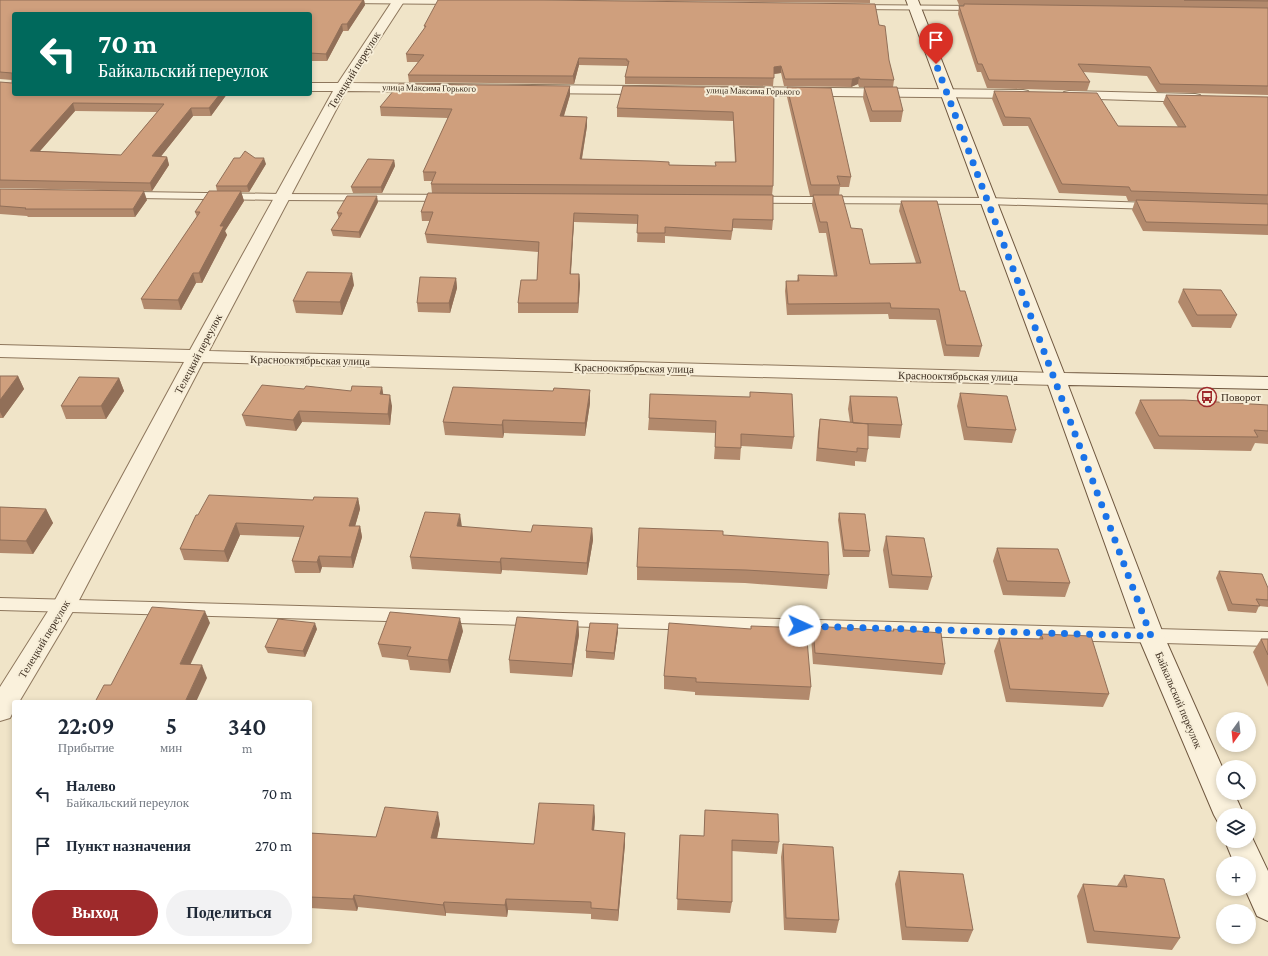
<!DOCTYPE html>
<html lang="ru">
<head>
<meta charset="utf-8">
<style>
  body { margin:0; font-family:"Crimson Pro",serif; background:#f2f2f3; color:#1f2937; height:100vh; display:flex; flex-direction:column; font-size:15px; white-space:nowrap }
  * { box-sizing:border-box; margin:0 }
  p { font-size:13px; color:#747a83 }
  .icon { flex:none; width:22px; height:22px; fill:none; stroke:currentColor; stroke-width:2; stroke-linecap:round; stroke-linejoin:round }
  .map { position:relative; flex:1; overflow:hidden }
  .panel { position:absolute; left:12px; top:700px; width:300px; height:244px; display:flex; flex-direction:column; background:#fff; border-radius:4px; box-shadow:0 2px 6px #0003 }
  .panel>* { flex:none }
  .guide { position:absolute; left:12px; top:12px; width:300px; height:84px; border-radius:4px; box-shadow:0 2px 6px #0003; background:#00695c; color:#fff; overflow:hidden }
  .needle { width:26px; rotate:195deg }
  .tools { position:absolute; left:1216px; top:712px; display:grid; gap:8px }
  .tools a { display:grid; place-items:center; width:40px; height:40px; border-radius:50%; background:#fff; box-shadow:0 2px 6px #0003; font-size:20px }
  .pin { position:absolute; display:grid; place-items:center; width:34px; height:34px; color:#fff; margin:-41px -17px; border-radius:50% 50% 50% 0; rotate:-45deg; box-shadow:0 0 4px #0007 }
  .pin .icon { rotate:45deg }
  .me { position:absolute; width:44px; margin:-22px; rotate:92deg; stroke-linejoin:round; filter:drop-shadow(0 0 3px #0008) }
  .turn { display:flex; align-items:center; gap:14px; height:84px; padding:0 20px; font-size:18px }
  .turn .icon { width:52px; height:52px; stroke-width:2.5 }
  .turn b { display:block; font-size:28px; line-height:34px }
  .eta { display:flex; justify-content:space-evenly; align-items:center; height:68px; text-align:center }
  .eta b { font-size:24px; font-weight:600; line-height:28px }
  .button { display:flex; gap:8px; margin-top:auto; padding:8px 20px }
  .button a { flex:1; height:46px; border-radius:24px; background:#9e2a2b; color:#fff; font-size:16px; font-weight:600; line-height:46px; text-align:center }
  .button a+a { background:#f2f2f3; color:#1f2937 }
  ul { padding:0; list-style:none }
  li { display:flex; align-items:center; gap:12px; height:52px; padding:0 20px }
  li div { flex:1 }
  li b { display:block; font-size:15px }
  li em { font-style:normal }
  .map>svg:first-child { display:block }
  .lines { fill:none; stroke-linecap:round; stroke-linejoin:round }
  .lane-casing { stroke:#8d765c; stroke-width:2 }
  .street-casing { stroke:#8d765c; stroke-width:2 }
  .secondary-casing { stroke:#6f573f; stroke-width:2 }
  .lane { fill:#faf1dc; fill-rule:evenodd }
  .street { fill:#faf1dc; fill-rule:evenodd }
  .secondary { fill:#faf1dc; fill-rule:evenodd }
  .wall { fill:#b2896c; fill-rule:evenodd }
  .shaded-wall { fill:#916f58 }
  .building { fill:#cf9f7d; stroke:#916f58; fill-rule:evenodd }
  .route { stroke:#1a73e8; stroke-width:7; stroke-dasharray:0 12.6 }
  .labels { text-anchor:middle; stroke-width:4; stroke-linejoin:round; paint-order:stroke }
  .far-street-label { font-size:9px; fill:#3d2e20; stroke:#f7eed8 }
  .street-label { font-size:11px; fill:#3d2e20; stroke:#f7eed8 }
  .poi-label { font-size:11px; fill:#3d2e20; stroke:#f7eed8; text-anchor:start }
</style>
</head>
<body>
<div class="map">
<svg width="1268" height="956" viewBox="0 0 1268 956">
  <rect width="100%" height="100%" fill="#f0e4c8"/>
  <g class="lines">
    <g class="lane-casing">
      <path id="lane" d="M342 0H459L461 2 457 4 345 3H342Z
        M852 5 979 6 983 8 979 10 855 9H852Z
        M0 190 281 194 987 198 1153 203 1159 206 1153 209 987 204 281 200 0 196Z
        M0 598 1268 632V646L0 610Z"/>
    </g>
    <g class="street-casing">
      <path id="street" d="M393 0H405L351 83 1023 90 1028 91 1030 94 1028 97 1023 98 346 91 209 351 1056 373 1063 375 1066 379 1063 383 1056 385 203 362 76 606 19 702H14V710L10 718 0 721V687L55 600 184 362 0 357V345L190 350 333 91H310V83H338Z
        M1069 91 1195 94 1200 95 1202 98 1200 101 1195 102 1064 98 1062 95 1064 92Z"/>
    </g>
    <g class="secondary-casing">
      <path id="secondary" d="M906 0H918L1064 373 1268 377V389L1068 385 1164 636 1223 769V793H1234L1244 815H1223V826L1219 824 1214 815 1138 636 1046 379Z
        M1249 831 1268 871V921L1257 916 1245 889H1249V863H1234L1225 841H1249Z"/>
    </g>
    <use href="#lane" class="lane"/>
    <use href="#street" class="street"/>
    <use href="#secondary" class="secondary"/>
  </g>
  <path class="wall" d="M0 0H364L365 5 348 31H343L327 61H310V14H14V94H227L211 116H193L161 156 167 157 169 165 152 191 0 188V82L12 83V80L0 79ZM75 111 157 112 121 155 40 151Z
    M572 0H870V3Z
    M957 0H1268V95L1157 92 1147 76 1083 72 1090 82 1087 91 987 88 981 72H977L958 14 959 6H963V5H959Z
    M879 25 894 80 893 87H859L858 84 851 87 784 86 781 73 774 74 773 86 625 84V77L628 68H627V66L579 65 574 84 409 82 408 75 418 62H407L406 54 425 28 424 26Z
    M570 86V95L564 116 587 117V126L582 159 669 165 715 166 735 162 733 121 617 117V108L774 88 773 186 772 195 773 220 772 230 733 228 731 240 665 236V243L637 242 638 224 574 222 571 274H579L580 284 578 313H518V303L537 280 538 252 427 243 425 234 430 221H422L421 212 432 193 431 184 432 181H424L423 172 448 118 381 116 380 107Z
    M787 87 851 177 849 187H840L839 195 851 228 870 264 916 263 899 211 901 201 960 291 982 346 979 357 944 356 936 320 889 319 888 314 787 315 785 291 786 281H797L798 275 834 276 826 233H819L812 205 813 196H810L787 97Z
    M864 87 903 111 901 122H870L863 98Z
    M994 91 1118 126 1178 127 1163 103 1166 95 1268 97V235L1143 231 1132 210 1135 201H1128L1126 196 1059 193 1028 126H1003L992 99Z
    M394 160 395 166 382 193H353L351 187Z
    M266 164 249 192H241L244 201 225 231 227 235 202 283H196L181 310 144 309 141 299 197 217 195 212 217 191 216 186Z
    M0 189 147 200 135 217H28L27 216 0 214Z
    M378 202 360 238 333 236 331 230 339 219 337 213Z
    M456 278 457 288 450 313 418 312 417 303Z
    M354 285 342 315 296 313 293 301Z
    M1183 289 1237 315 1231 328 1192 327 1178 302Z
    M0 376H18L24 389 3 418H0Z
    M119 378 124 391 106 419H66L61 406Z
    M382 387 383 394 392 406 390 425 302 422 296 431 246 426 242 415 304 389 351 391Z
    M750 392 794 437 792 449 741 446 740 460 714 459 716 433 648 430 649 418 750 397Z
    M960 393 1016 430 1012 443 964 440 957 406Z
    M850 396 902 425 900 438 868 436V449L866 462 855 461V466L816 461 818 432 820 419 850 422 848 409Z
    M1140 400 1268 405V444L1255 443 1251 451 1154 449 1135 413Z
    M590 403 585 436 504 433 503 438 445 435 443 422Z
    M358 498 360 509 355 526H360L362 537 353 568 322 567 320 573H295L292 561 300 537 240 535 228 562 184 560 180 549 198 515 313 500Z
    M0 507 46 509 53 523 33 554 0 553Z
    M839 513 870 551 869 557H843L838 520Z
    M462 527 531 532 592 528 593 540 587 575 502 570 501 574 412 569 410 557Z
    M723 535 829 575 827 589 745 583 637 580V567Z
    M886 536 932 577 928 590 889 588 883 550Z
    M997 548 1070 583 1065 597 1003 595 993 561Z
    M1219 571 1268 588V607L1259 606 1256 613 1228 611 1216 578Z
    M578 621 579 635 572 677 510 673 509 660Z
    M751 626 811 687 809 700 695 695V692L664 689V676L751 629Z
    M813 626 893 631V629L945 664 942 675 813 664 811 637Z
    M317 629 305 657 268 653 265 647Z
    M463 631 450 673 410 670 408 660 382 657 378 644Z
    M618 631 614 660 586 658V651Z
    M1041 634 1109 694 1103 707 1006 702 994 651 999 638 1039 639Z
    M1261 639H1268V687L1253 652Z
    M705 810 779 842 777 854 732 851V902L730 913 677 910 680 835 704 836Z
    M595 817 594 831 625 833V844L618 921 591 919V914L508 910 507 917 446 913V916L358 907 357 911 310 908V833L376 837 440 824 437 839 534 844Z
    M783 844 839 920 836 933 784 930 781 857Z
    M899 871 973 930 968 942 902 940 895 884Z
    M1124 875 1180 938 1172 950 1087 943 1077 896 1083 884 1117 886Z"/>
  <path class="shaded-wall" d="M363 0H364L365 5 348 31 347 24Z
    M342 24 343 31 327 61 326 54Z
    M579 58V65L574 84 573 76Z
    M781 66V73L773 74 774 67Z
    M859 77 858 84 851 87 852 79Z
    M570 86V95L561 125 560 116Z
    M220 94H227L211 116 209 108Z
    M73 103 75 111 33 159 30 151Z
    M191 108 193 116 155 164 152 156Z
    M587 117V126L580 169V159Z
    M167 157 169 165 152 191 150 183Z
    M264 158 266 164 249 192 247 186Z
    M394 160 395 166 382 193 381 187Z
    M144 191 147 200 135 217 133 209Z
    M241 191 244 201 225 231 227 235 202 283 199 273 220 226Z
    M377 196 378 202 360 238 359 232Z
    M574 213V222L570 284V274Z
    M193 273 196 283 181 310 178 300Z
    M352 273 354 285 342 315 340 302Z
    M579 274 580 284 578 313V303Z
    M456 278 457 288 450 313 449 303Z
    M18 376 24 389 3 418 0 412V400Z
    M119 378 124 391 106 419 101 406Z
    M382 387 384 399 380 394Z
    M590 390V403L585 436V423Z
    M390 395 392 406 390 425 388 414Z
    M299 411 302 422 296 431 293 420Z
    M503 420 504 433 503 438 502 425Z
    M358 498 360 509 352 537 349 526Z
    M46 509 53 523 33 554 26 541Z
    M460 514 462 527 457 526Z
    M236 523 240 535 228 562 224 551Z
    M360 526 362 537 353 568 351 557Z
    M592 528 593 540 587 575V563Z
    M319 556 322 567 320 573 317 562Z
    M501 558 502 570 501 574 500 562Z
    M205 611 210 623 185 676 180 664Z
    M460 618 463 631 450 673 448 660Z
    M578 621 579 635 572 677V664Z
    M315 623 317 629 305 657 303 651Z
    M618 624V631L614 660V653Z
    M202 665 207 678 196 702H185Z
    M594 805 595 817 593 842 592 830Z
    M438 812 440 824 434 850 431 838Z
    M625 833V844L618 921V910Z
    M354 895 358 907 357 911 353 899Z
    M506 899 508 910 507 917 505 905Z
    M444 902 446 913V916L443 905Z"/>
  <path class="building" d="M0 0H363L347 24H342L326 54 310 53V14H14V94H220L209 108H191L152 156 167 157 150 183 0 180V82L12 83V73L0 72ZM73 103 164 104 121 155 30 151Z
    M438 0H541L875 4 879 25 885 26 889 60 894 80 860 79 859 77 852 79H785L781 66 774 67V78L625 77 629 61H627V59L579 58 573 76 408 75 424 55 406 54 426 26H424Z
    M1184 0H1268V1Z
    M964 4 1268 8V86L1160 84 1150 67 1078 64 1090 82 989 80 982 64H978L959 6H964Z
    M399 84 570 86 560 116 587 117 580 159 651 161 669 162V165L716 166 715 162H736L733 112 617 108 623 86 774 88 773 186 431 184 436 172H423L452 109 380 107Z
    M787 87 831 88 851 177 837 176 840 185H811Z
    M864 87H897L903 111H872Z
    M994 91 1097 93 1118 126 1186 127 1166 95 1268 97V195L1131 191 1129 187 1062 184 1030 118 1005 117Z
    M245 151 255 158H264L247 186H216L234 158H240Z
    M368 159 394 160 381 187H351Z
    M0 189 144 191 133 209H25L26 208 0 206Z
    M209 191H241L220 226H224L199 273H193L178 300 141 299 200 212H195Z
    M428 193 773 195V220L733 219 732 231 665 227V233H637L638 215 574 213 570 274H579L578 303H518L521 280H537L539 242 425 234 433 212H421Z
    M813 195H842L851 228 862 229 870 264 921 263 901 201H937L960 291H965L982 346 946 345 939 309 891 308 890 303 788 304 786 281H799L798 275 837 276 827 222H820Z
    M347 196H377L359 232 331 230 342 213H337Z
    M1136 200 1268 204V225L1146 222Z
    M307 272 352 273 340 302 293 301Z
    M420 277 456 278 449 303H417Z
    M1183 289 1221 290 1237 315H1197Z
    M0 376H18L0 400Z
    M79 377 119 378 101 406H61Z
    M262 385 304 389 306 386 351 391 352 386 382 387 380 394 390 395 388 414 299 411 293 420 242 415Z
    M453 387 553 391 554 388 590 390 585 423 503 420 502 425 443 422Z
    M750 392 792 394 794 437 741 434V448L715 447 716 421 649 418 650 394 750 397Z
    M960 393 1007 396 1016 430 967 427Z
    M850 396 897 397 902 425 853 423Z
    M1140 400H1184L1268 405V431L1254 430 1258 437 1159 436Z
    M820 419 868 424V449L857 448V452L818 448Z
    M209 495 313 500 314 497 358 498 349 526H360L351 557 319 556 317 562 292 561 304 526 236 523 224 551 180 549 196 515H198Z
    M0 507 46 509 26 541 0 540Z
    M425 512 460 514 457 526 531 532 533 525 592 528 587 563 501 558 500 562 410 557Z
    M839 513 865 514 870 551 844 550Z
    M639 528 723 531V535L828 542 829 575 746 570 637 567Z
    M886 536 924 538 932 577 892 575Z
    M997 548 1058 549 1070 583 1007 581Z
    M1219 571 1262 574 1268 588V600L1256 599 1260 606 1232 604Z
    M152 607 205 611 180 664 202 665 185 702H95L104 685H111Z
    M390 612 460 618 448 660 407 656 411 647 378 644Z
    M517 617 578 621 572 664 509 660Z
    M278 619 315 623 303 651 265 647Z
    M590 623 618 624 614 653 586 651Z
    M669 623 751 629V626L806 628 811 687 696 682V678L664 676Z
    M813 626 894 631 893 629 941 633 945 664 815 653Z
    M1041 634 1091 636 1109 694 1010 689 999 638 1043 639Z
    M1261 639H1268V655Z
    M539 803 594 805 592 830 625 833 618 910 591 908V902L506 899 505 905 444 902 443 905 354 895 353 899 310 897V833L376 837 385 807 438 812 431 838 534 844Z
    M705 810 778 814 779 842 732 840V902L677 899 680 835 704 836Z
    M783 844 833 847 839 920 786 918Z
    M899 871 963 874 973 930 906 927Z
    M1124 875 1164 879 1180 938 1094 931 1083 884 1127 887Z"/>
  <g class="lines">
    <path class="route" d="M800 626 1151 636 936 64"/>
  </g>
  <defs>
    <g id="bus-ring" transform="scale(1)"><circle r="9.5" fill="#f7eed8" stroke="#9e2a2b" stroke-width="1.5"/><path d="M-5-6H5V4H4V6H2V4H-2V6H-4V4H-5ZM-3.5-4V0h7V-4ZM-3.5 1.2v1.5H-2V1.2ZM2 1.2v1.5H3.5V1.2Z" fill="#9e2a2b"/></g>
  </defs>
  <g fill-rule="evenodd">
    <use href="#bus-ring" x="1207" y="397"/>
  </g>
  <g class="labels">
    <g class="far-street-label">
      <text transform="translate(429 88) rotate(1)" y="3">улица Максима Горького</text>
      <text transform="translate(753 91) rotate(1)" y="3">улица Максима Горького</text>
    </g>
    <g class="street-label">
      <text transform="translate(354 70) rotate(-58)" y="4">Телецкий переулок</text>
      <text transform="translate(198 354) rotate(-62)" y="4">Телецкий переулок</text>
      <text transform="translate(310 360) rotate(1)" y="4">Краснооктябрьская улица</text>
      <text transform="translate(634 368) rotate(1)" y="4">Краснооктябрьская улица</text>
      <text transform="translate(958 376) rotate(1)" y="4">Краснооктябрьская улица</text>
      <text transform="translate(44 639) rotate(-59)" y="4">Телецкий переулок</text>
      <text transform="translate(1179 700) rotate(67)" y="4">Байкальский переулок</text>
    </g>
    <g class="poi-label">
      <text x="1221" y="401">Поворот</text>
    </g>
  </g>
</svg>
<div class="tools">
<a><svg class="needle" viewBox="-14 -14 28 28"><path d="M0-13l5 13h-10z" fill="#e53935"/><path d="M0 13l5-13h-10z" fill="#747a83"/></svg></a>
<a><svg class="icon" aria-label="search" viewBox="0 0 24 24"><circle cx="10" cy="10" r="6"/><path d="M15 15l6 6"/></svg></a>
<a><svg class="icon" aria-label="layers" viewBox="0 0 24 24"><path d="M12 4l9 5-9 5-9-5zM3 14l9 5 9-5"/></svg></a>
<a>+</a>
<a>−</a>
</div>
<div class="pin" style="left:936px;top:64px;background:#d93025"><svg class="icon" aria-label="arrive" viewBox="0 0 24 24"><path d="M6 21V4h12l-3 4 3 4H6"/></svg></div>
<svg class="me" style="left:800px;top:626px" viewBox="-20 -20 40 40"><circle r="19" fill="#fff"/><path d="M0-13L10 11 0 6-10 11z" fill="#1a73e8"/></svg>
<div class="guide">
<div class="turn"><svg class="icon" aria-label="left" viewBox="0 0 24 24"><path d="M17 20v-9H6M10 6l-5 5 5 5"/></svg><div><b>70 m</b>Байкальский переулок</div></div>
</div>
<section class="panel">
<div class="eta">
<div><b>22:09</b><p>Прибытие</p></div>
<div><b>5</b><p>мин</p></div>
<div><b>340</b><p>m</p></div>
</div>
<ul>
<li><svg class="icon" aria-label="left" viewBox="0 0 24 24"><path d="M17 20v-9H6M10 6l-5 5 5 5"/></svg><div><b>Налево</b><p>Байкальский переулок</p></div><em>70 m</em></li>
<li><svg class="icon" aria-label="arrive" viewBox="0 0 24 24"><path d="M6 21V4h12l-3 4 3 4H6"/></svg><div><b>Пункт назначения</b></div><em>270 m</em></li>
</ul>
<div class="button"><a>Выход</a><a>Поделиться</a></div>
</section>
</div>
</body>
</html>
